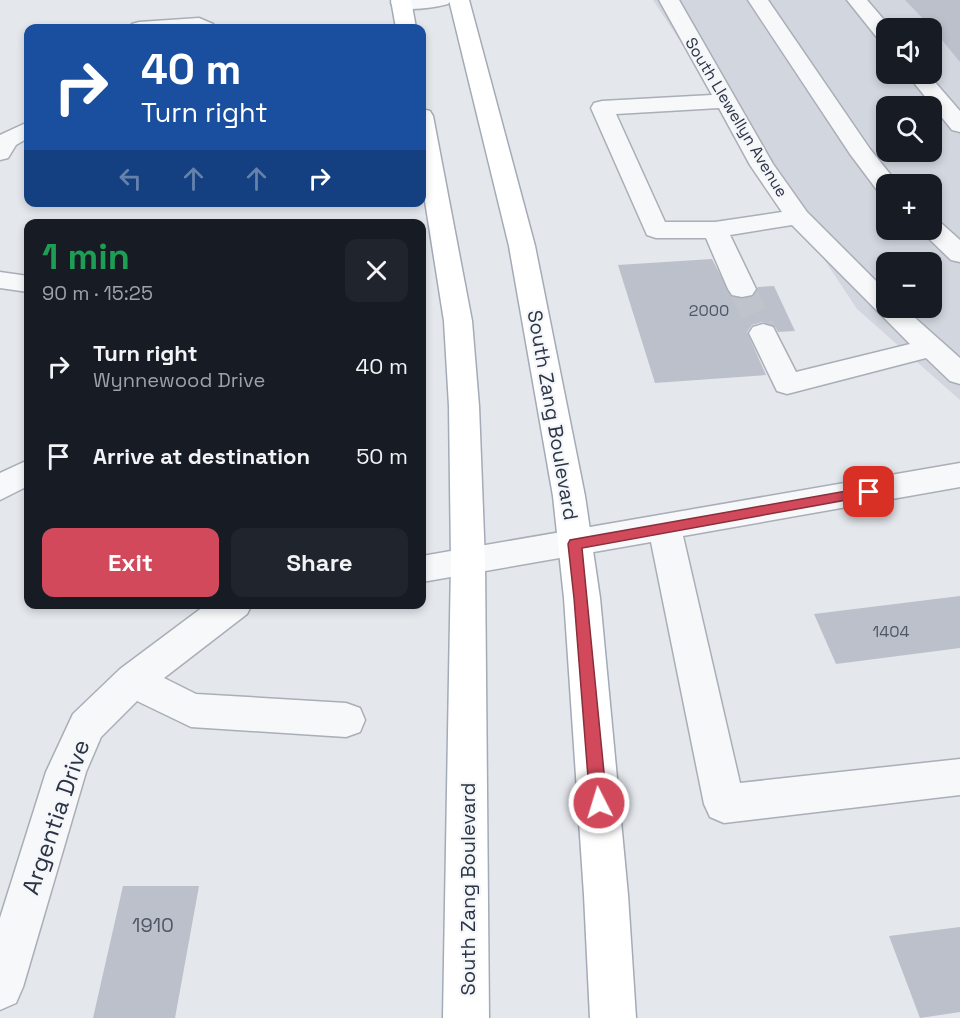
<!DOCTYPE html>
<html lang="en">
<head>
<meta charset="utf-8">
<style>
  body { margin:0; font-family:"Space Grotesk",sans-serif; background:#20242c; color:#f1f3f6; height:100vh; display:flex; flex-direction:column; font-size:22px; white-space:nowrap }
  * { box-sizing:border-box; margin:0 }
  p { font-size:20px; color:#9ea1a6 }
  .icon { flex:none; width:33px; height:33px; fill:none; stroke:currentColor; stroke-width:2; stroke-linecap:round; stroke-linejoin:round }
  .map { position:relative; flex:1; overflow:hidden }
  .panel { position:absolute; left:24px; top:219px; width:402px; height:390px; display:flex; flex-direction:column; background:#171b24; border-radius:12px; box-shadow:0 3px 9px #0003 }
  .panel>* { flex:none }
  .hud { position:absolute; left:24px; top:24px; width:402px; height:183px; border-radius:12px; box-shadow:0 3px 9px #0003; background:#1a4fa0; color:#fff; overflow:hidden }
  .controls { position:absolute; left:876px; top:18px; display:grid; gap:12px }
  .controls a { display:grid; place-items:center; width:66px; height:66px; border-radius:12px; background:#171b24; box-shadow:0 3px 9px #0003; font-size:30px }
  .pin { position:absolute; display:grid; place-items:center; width:51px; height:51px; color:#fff; margin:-26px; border-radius:12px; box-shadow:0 3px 9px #0006 }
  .me { position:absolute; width:66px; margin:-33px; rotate:355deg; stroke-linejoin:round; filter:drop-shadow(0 0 4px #0008) }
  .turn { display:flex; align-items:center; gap:21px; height:126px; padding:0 18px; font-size:27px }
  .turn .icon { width:78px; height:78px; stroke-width:2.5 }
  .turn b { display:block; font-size:42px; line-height:51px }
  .lanes { display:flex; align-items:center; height:57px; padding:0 18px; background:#0003; justify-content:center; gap:30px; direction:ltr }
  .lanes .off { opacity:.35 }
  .round { display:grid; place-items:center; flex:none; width:63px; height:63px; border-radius:12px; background:#20242c }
  .overview { display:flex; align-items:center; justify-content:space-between; height:102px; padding:0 18px }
  h1 { font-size:36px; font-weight:700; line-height:45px; color:#1e9e55 }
  .action { display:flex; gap:12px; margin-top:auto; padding:12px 18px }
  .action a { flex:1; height:69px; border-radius:12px; background:#d1495b; color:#fff; font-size:24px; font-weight:700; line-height:69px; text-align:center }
  .action a+a { background:#20242c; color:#f1f3f6 }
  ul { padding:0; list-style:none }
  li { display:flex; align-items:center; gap:18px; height:90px; padding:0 18px }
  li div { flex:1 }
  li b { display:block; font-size:22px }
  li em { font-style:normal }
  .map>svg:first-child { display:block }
  .built { fill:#d2d6de; fill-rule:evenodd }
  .building { fill:#bbc0ca }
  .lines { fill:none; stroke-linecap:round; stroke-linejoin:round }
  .minor-tunnel { stroke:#bfc3cb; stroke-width:27; stroke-dasharray:27 14; stroke-linecap:butt }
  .minor-casing { stroke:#a9aeb7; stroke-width:3 }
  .major-casing { stroke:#a3abb8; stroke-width:3 }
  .minor { fill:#f7f8fa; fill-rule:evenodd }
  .major { fill:#fff; fill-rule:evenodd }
  .route { fill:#d1495b; stroke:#882f3b; stroke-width:1.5 }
  .labels { text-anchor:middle; stroke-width:4.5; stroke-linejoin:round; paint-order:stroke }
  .far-street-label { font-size:16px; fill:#2b3445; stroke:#f4f6f9 }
  .number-label { font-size:16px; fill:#4f5766 }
  .street-label { font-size:20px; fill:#2b3445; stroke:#f4f6f9 }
  .near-number-label { font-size:20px; fill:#4f5766 }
  .near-street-label { font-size:24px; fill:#2b3445; stroke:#f4f6f9 }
</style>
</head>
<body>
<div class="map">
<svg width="960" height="1018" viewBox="0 0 960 1018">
  <rect width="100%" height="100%" fill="#e4e7ec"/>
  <path class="built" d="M653 0H960V400L857 309ZM886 28H932V74H886ZM886 106H932V152H886ZM886 184H932V230H886ZM886 262H932V308H886Z"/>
  <path class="building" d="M905 0H960V62L932 28Z
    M712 259 732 297 742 299 752 297 758 287 774 286 795 331 778 332 774 325 762 322 752 325 747 332 766 375 655 383 618 265Z
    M960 596V648L836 664 814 614Z
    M123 886H199L175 1018H93Z
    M960 927V1012L920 1018 889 936Z"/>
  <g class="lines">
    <path class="minor-tunnel" d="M742 289 763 333"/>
    <g class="minor-casing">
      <path id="minor" d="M393 0H451L448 4C432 8 410 11 394 7L391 3Z
        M659 0H679L773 164 807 212 886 291V308H904L960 358V384L950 381 926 358 787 394 777 391 749 333 753 327 763 324 773 327 796 372 910 344 792 225 730 235 756 289 752 295 742 297 732 295 728 289 706 238H656L647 235 591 108 594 103 602 101 712 95ZM719 108 750 165 782 212 715 222H665L616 114Z
        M748 0H768L870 149 898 184H886V192L877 190 850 154Z
        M847 0H867L891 28H886V42L879 40Z
        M199 18 213 24 216 28H129L132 24 139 22Z
        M907 74H928L960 111V132L952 130Z
        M28 122V138L16 145 8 158 0 160V135Z
        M932 220 941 223 960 240V262L951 260 920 230H932Z
        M0 272 28 276V292L0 288Z
        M28 460V486L0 500V473Z
        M960 463V487L683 536 740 783 960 759V795L724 823 710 817 704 804 651 542 422 582V556Z
        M207 604H252L247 614 164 678 196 694 346 703 360 708 365 720 360 732 346 737 191 727 137 701 101 737 86 772 23 987 16 1003 0 1010V918L46 772 73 714 120 669Z"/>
    </g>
    <g class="major-casing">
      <path id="major" d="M391 0H411L416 28H396Z
        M449 0H469L535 246 585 496 600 598 628 895 636 1018H590L584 895 564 598 553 496 509 246Z
        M422 109 430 111 433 116 472 321 479 406 485 562 489 1018H443L451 562 449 406 444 321 422 182Z"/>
    </g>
    <use href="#minor" class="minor"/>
    <use href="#major" class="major"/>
  </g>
  <path class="route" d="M869 487 874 488 876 492 874 495 582 548 607 803 605 809 599 811 593 809 590 803 574 598 568 544 570 540Z"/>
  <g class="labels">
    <g class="far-street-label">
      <text transform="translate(737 117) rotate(59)" y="6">South Llewellyn Avenue</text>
    </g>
    <g class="number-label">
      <text x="709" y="316">2000</text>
      <text x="891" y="637">1404</text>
    </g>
    <g class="street-label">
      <text transform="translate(553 415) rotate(80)" y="7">South Zang Boulevard</text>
      <text transform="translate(468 889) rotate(-90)" y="7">South Zang Boulevard</text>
    </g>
    <g class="near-number-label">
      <text x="153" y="932">1910</text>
    </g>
    <g class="near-street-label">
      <text transform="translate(56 817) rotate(-71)" y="8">Argentia Drive</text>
    </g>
  </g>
</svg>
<div class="controls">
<a><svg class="icon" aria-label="sound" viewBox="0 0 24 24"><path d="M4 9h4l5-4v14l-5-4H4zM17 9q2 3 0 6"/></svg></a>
<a><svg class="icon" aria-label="search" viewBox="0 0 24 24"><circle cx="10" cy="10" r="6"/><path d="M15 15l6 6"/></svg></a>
<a>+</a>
<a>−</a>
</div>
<div class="pin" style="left:869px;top:492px;background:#d93025"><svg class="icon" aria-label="arrive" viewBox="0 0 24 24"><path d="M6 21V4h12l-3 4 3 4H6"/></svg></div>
<svg class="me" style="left:599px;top:803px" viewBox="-20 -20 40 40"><circle r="17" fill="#d1495b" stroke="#fff" stroke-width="3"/><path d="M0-11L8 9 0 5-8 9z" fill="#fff"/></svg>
<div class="hud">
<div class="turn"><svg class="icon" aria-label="right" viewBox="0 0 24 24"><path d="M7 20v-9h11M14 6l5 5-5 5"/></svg><div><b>40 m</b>Turn right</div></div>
<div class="lanes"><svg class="icon off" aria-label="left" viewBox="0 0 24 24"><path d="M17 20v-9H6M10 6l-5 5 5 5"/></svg><svg class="icon off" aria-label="ahead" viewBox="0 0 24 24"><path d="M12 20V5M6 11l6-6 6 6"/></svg><svg class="icon off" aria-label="ahead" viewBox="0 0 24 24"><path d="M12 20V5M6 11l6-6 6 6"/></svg><svg class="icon" aria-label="right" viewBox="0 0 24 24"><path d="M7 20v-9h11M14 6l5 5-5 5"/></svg></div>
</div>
<section class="panel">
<div class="overview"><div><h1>1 min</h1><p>90 m · 15:25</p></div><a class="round"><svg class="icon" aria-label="close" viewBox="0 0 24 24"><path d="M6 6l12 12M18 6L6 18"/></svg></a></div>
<ul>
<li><svg class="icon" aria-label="right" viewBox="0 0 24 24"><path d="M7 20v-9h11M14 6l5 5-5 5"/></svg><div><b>Turn right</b><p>Wynnewood Drive</p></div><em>40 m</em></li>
<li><svg class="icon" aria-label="arrive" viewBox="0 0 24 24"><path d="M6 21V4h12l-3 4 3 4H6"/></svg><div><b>Arrive at destination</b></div><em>50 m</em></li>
</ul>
<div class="action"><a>Exit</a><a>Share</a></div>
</section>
</div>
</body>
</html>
